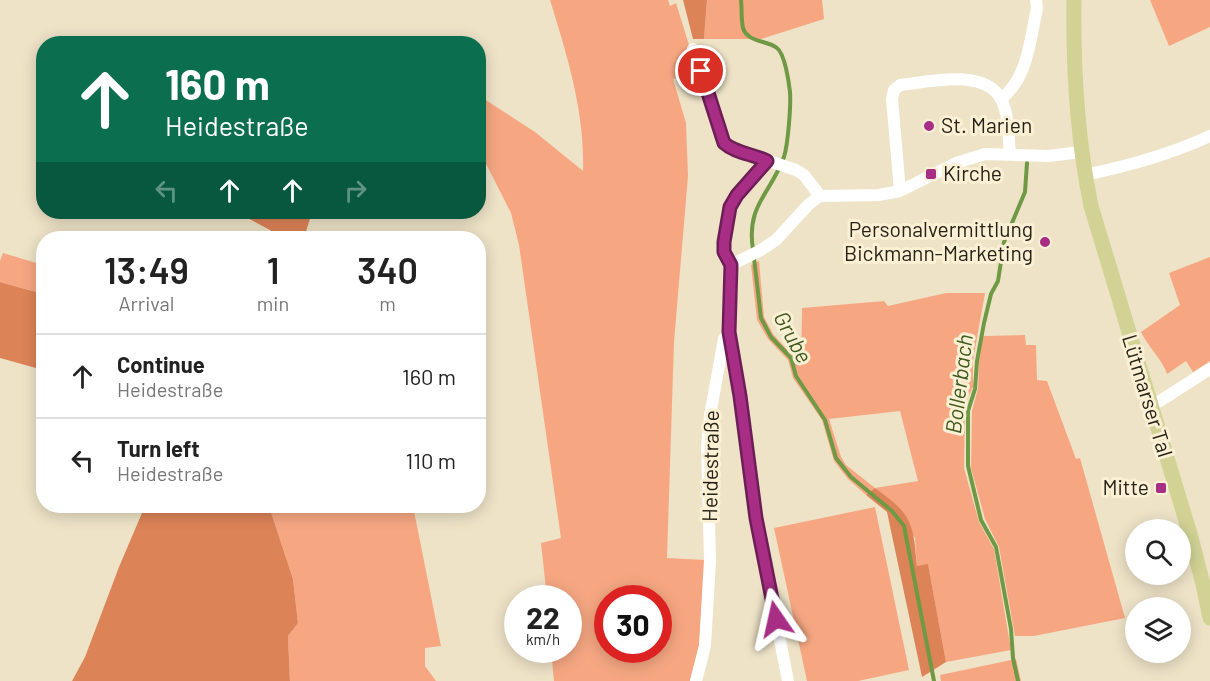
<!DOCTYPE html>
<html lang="en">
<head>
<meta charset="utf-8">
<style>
  body { margin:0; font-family:Barlow,sans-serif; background:#f6f6f6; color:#222; height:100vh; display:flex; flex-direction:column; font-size:22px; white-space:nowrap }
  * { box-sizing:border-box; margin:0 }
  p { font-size:20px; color:#767676 }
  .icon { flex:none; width:33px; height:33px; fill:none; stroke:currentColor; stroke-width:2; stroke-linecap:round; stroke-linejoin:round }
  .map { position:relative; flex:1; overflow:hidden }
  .drawer { position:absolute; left:36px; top:231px; width:450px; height:282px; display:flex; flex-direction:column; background:#fff; border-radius:24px; box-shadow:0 3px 15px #0003 }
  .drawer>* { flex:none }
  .top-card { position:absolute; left:36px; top:36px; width:450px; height:183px; border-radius:24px; box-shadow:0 3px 15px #0003; background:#0b6e4f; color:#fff; overflow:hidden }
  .fabs { position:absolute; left:1125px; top:519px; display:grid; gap:12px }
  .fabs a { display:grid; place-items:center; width:66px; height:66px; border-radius:50%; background:#fff; box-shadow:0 3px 15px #0003; font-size:30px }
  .speed { position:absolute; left:504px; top:585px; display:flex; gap:12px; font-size:30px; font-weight:700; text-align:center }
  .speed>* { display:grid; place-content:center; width:78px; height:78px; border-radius:50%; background:#fff; box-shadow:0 3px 15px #0003; line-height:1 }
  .speed small { font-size:15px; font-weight:400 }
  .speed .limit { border:9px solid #d22; background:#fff; color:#111 }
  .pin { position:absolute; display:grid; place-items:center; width:51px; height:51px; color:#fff; margin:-26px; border:3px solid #fff; border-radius:50%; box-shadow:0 2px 6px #0007 }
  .me { position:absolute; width:66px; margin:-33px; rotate:349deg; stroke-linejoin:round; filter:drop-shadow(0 0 4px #0008) }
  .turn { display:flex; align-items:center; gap:21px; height:126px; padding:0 30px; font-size:27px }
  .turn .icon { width:78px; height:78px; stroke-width:2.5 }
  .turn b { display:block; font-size:42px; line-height:51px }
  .lanes { display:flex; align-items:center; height:57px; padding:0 30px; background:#0003; justify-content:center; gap:30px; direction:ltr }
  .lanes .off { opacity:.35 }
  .eta { display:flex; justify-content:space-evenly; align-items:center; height:102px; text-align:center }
  .eta b { font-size:36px; font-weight:600; line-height:42px }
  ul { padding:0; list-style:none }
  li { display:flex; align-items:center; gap:18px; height:84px; padding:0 30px; border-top:2px solid #e0e0e0 }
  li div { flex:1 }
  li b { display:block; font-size:22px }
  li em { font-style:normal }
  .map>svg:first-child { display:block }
  .green { fill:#f6a782; fill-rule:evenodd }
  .forest { fill:#dd8358 }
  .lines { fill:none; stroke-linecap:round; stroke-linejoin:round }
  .stream { stroke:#6f9944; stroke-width:4 }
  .minor { stroke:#fff; stroke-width:12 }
  .major { stroke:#d1d294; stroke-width:15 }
  .route-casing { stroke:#6d1e56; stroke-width:15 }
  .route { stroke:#a72e84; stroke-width:10 }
  .poi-dot { fill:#a72e84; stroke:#fbf0d4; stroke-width:2 }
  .labels { text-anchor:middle; stroke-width:6; stroke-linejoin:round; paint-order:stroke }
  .poi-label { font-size:21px; fill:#262217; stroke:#fbf0d4; text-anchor:start }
  .street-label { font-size:21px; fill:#262217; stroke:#fbf0d4 }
  .water-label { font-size:22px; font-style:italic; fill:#3d5a1e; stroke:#fbf0d4 }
</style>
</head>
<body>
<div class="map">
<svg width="1210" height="681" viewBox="0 0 1210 681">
  <rect width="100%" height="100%" fill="#eee3c7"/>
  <path class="green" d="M550 0H668L670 6 676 3 697 71 673 79 686 123 688 176 674 342 667 558 705 560 699 646 690 681H554L551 650H568V598H547L541 543 561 538 519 245 511 213 479 150 478 95 535 132 583 171C585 112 567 55 550 0ZM608 598H658V650H608Z
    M707 0H822L824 19 761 39H704Z
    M1150 0H1210V27L1169 46Z
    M3 253 43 265V294L0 282V261Z
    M1210 257V361L1193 372 1186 361 1167 374C1162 359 1148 347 1141 332L1180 305 1169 273Z
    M759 261 764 317 773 334 801 365 802 308 884 301 888 306 946 293H985L973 360V387L965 404 964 468 979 522 994 549 1011 650 946 662 928 565 917 566 915 538 876 488 866 495 848 479 834 461 822 420 793 378 788 360 768 339 757 320 751 265ZM900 411 918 481 875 488 846 465 841 457 829 419Z
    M1025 335 1026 345H1036L1037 380 1047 381 1076 459 1080 458 1125 618 1034 636H1015L999 547 985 519 971 468 972 411 978 388 979 360 983 336Z
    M269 506H413L441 646 425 648V666L436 681H290L288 636 298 623 293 579Z
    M875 507 909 670 858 681H807L774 528Z
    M1016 659 1021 681H941L940 675Z"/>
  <path class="forest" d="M683 0H707L704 39H693Z
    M236 212H312L304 238H281L270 230Z
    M0 282 43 294V370L0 358Z
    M875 488C912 515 913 521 917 566L928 564 946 662 922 677 887 512 866 495Z
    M145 506H269L293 579 298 623 288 636 290 681H72L85 657 119 567Z"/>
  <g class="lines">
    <path class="stream" d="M741 0C742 9 741 19 743 28 748 43 767 40 777 48 785 54 789 83 790 92 791 106 788 144 784 157 770 195 746 205 753 250
      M754 258 761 318 771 337 791 358 796 376 825 420 836 458 851 477 892 511 904 526 934 681
      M1018 681 1013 658 1011 629 996 547 981 520 968 466V411L975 389 977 361 984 323 991 294 998 281 1004 242 1025 192 1027 163"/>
    <path class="minor" d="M693 49 724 143 730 148 796 170 804 175 820 196
      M1001 99C1028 78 1030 40 1037 8L1036 0
      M767 161 737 195 730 207 724 242V252L731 265 729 332 740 396 756 518 788 681
      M1085 175C1129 166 1169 155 1210 136
      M900 191 892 99 894 90 900 85C929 82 984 68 1001 99 1009 114 1008 136 1010 154
      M731 265 761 250 776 240 809 204 820 196 879 195 900 191 956 163 985 154 1048 156 1081 152
      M1150 406 1160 401 1210 369
      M696 681 705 646 710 560 707 446 710 415 724 339 729 332"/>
    <path class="major" d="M1074 0C1073 70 1077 138 1091 206L1190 534 1203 584 1210 618"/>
  </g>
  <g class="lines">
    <g class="route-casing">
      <path id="route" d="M701 71 724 143C735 153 753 154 767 161L737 195 730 207 724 242V252L731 265 729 332 740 396 756 518 776 619"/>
    </g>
    <use href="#route" class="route"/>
  </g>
  <g class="poi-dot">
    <circle cx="929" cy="126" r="6"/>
    <rect x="925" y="168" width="12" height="12" rx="3"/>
    <circle cx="1045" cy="242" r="6"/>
    <rect x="1155" y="482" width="12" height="12" rx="3"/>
  </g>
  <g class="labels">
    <g class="poi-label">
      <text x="941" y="133">St. Marien</text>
      <text x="943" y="181">Kirche</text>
      <text x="1033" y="237" text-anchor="end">Personalvermittlung<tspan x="1033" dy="24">Bickmann-Marketing</tspan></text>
      <text x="1149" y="495" text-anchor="end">Mitte</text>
    </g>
    <g class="street-label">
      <text transform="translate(1147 396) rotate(73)" y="7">Lütmarser Tal</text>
      <text transform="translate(711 466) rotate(-89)" y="7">Heidestraße</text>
    </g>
    <g class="water-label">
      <text transform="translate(793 337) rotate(61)" y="8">Grube</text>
      <text transform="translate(959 384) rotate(-83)" y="8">Bollerbach</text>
    </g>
  </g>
</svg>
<div class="fabs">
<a><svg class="icon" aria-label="search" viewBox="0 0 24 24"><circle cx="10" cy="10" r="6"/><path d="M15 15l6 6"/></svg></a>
<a><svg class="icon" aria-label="layers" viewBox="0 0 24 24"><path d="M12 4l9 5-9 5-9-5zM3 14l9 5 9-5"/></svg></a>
</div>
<div class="speed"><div>22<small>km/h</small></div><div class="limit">30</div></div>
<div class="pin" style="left:701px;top:71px;background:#d93025"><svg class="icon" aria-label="arrive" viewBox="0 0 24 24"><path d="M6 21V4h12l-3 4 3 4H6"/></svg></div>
<svg class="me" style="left:776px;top:619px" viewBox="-20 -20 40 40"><path d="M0-17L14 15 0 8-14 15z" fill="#a72e84" stroke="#fff" stroke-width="4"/></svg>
<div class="top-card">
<div class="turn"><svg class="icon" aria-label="ahead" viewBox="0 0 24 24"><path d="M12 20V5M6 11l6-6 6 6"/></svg><div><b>160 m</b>Heidestraße</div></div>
<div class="lanes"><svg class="icon off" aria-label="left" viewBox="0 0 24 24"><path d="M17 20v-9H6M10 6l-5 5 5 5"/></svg><svg class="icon" aria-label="ahead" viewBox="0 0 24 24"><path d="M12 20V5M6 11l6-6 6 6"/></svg><svg class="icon" aria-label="ahead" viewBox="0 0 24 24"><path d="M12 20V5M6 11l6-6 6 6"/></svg><svg class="icon off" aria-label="right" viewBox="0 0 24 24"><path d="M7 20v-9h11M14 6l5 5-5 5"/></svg></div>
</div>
<section class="drawer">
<div class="eta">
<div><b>13:49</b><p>Arrival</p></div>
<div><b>1</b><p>min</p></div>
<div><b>340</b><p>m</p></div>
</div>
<ul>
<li><svg class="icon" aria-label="ahead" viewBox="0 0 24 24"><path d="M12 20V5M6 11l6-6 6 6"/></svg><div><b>Continue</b><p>Heidestraße</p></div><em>160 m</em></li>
<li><svg class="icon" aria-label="left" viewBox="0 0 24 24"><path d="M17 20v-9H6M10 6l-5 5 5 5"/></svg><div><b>Turn left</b><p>Heidestraße</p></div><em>110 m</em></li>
</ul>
</section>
</div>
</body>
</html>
